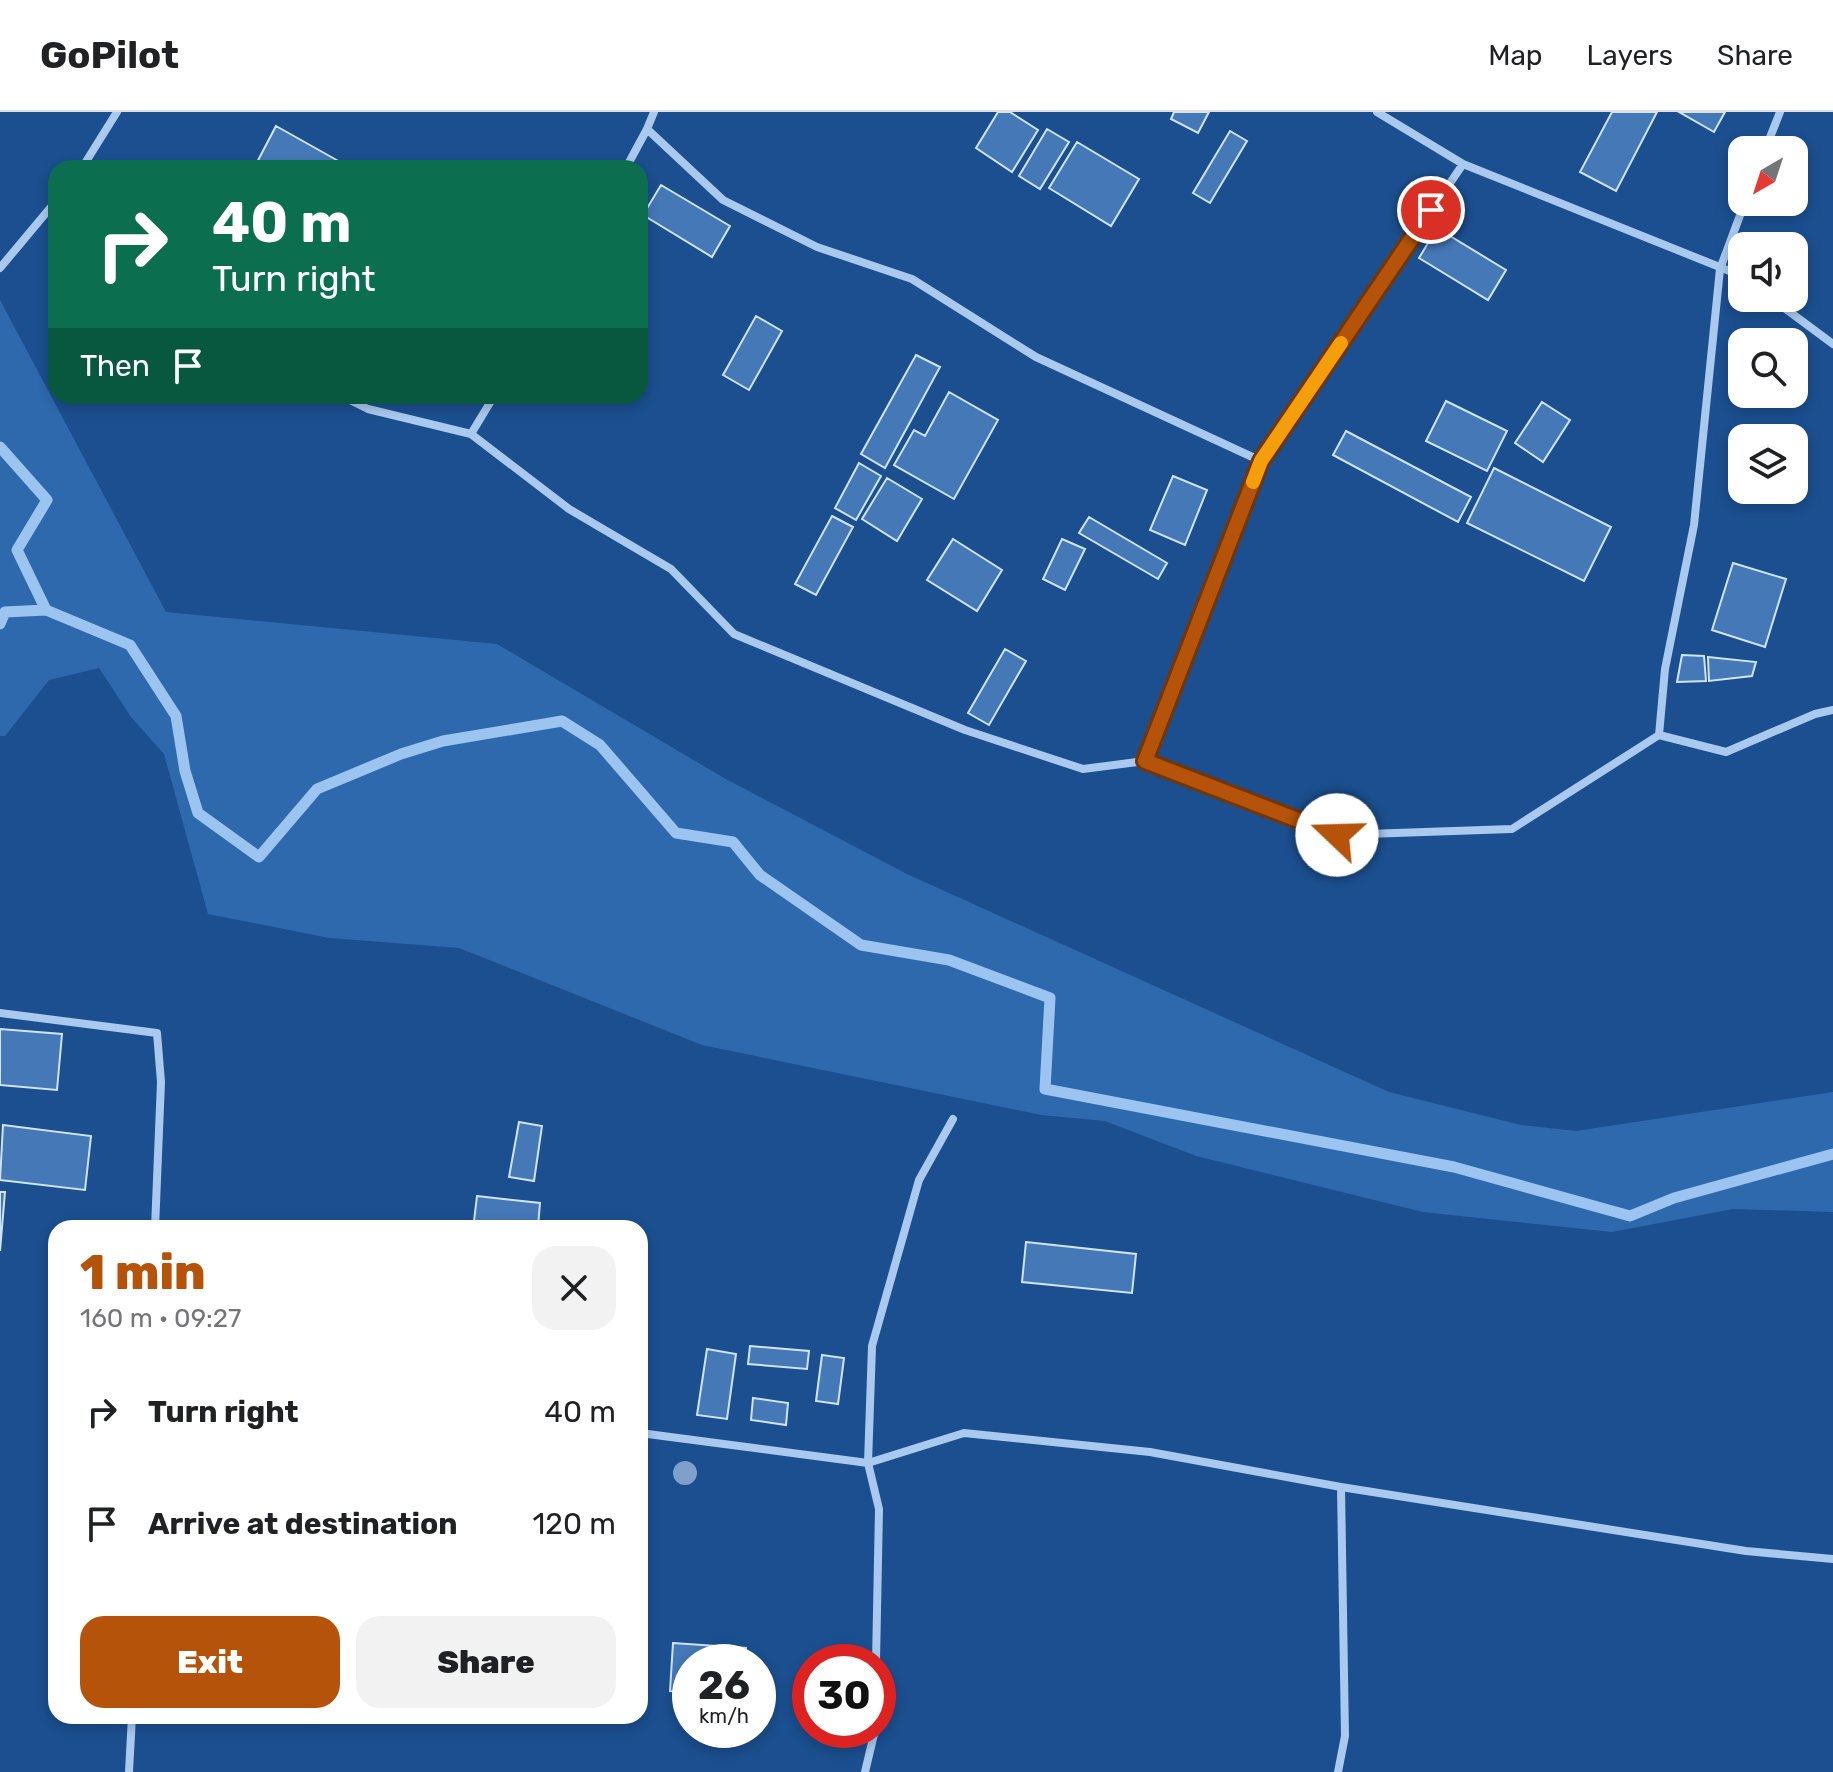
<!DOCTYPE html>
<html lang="en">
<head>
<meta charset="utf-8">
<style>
  body { margin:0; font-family:Rubik,sans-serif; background:#f2f2f2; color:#202124; height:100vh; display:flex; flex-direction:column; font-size:30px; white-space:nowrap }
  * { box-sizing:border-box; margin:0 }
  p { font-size:26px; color:#757577 }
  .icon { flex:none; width:44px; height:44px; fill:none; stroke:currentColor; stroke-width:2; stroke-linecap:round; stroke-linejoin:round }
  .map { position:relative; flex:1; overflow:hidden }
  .panel { position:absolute; left:48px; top:1108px; width:600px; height:504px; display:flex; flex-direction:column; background:#fff; border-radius:24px; box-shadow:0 4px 12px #0003 }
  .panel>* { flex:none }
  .banner { position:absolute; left:48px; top:48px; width:600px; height:244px; border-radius:24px; box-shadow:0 4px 12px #0003; background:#0b6e4f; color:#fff; overflow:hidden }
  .needle { width:52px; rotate:219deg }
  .tools { position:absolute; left:1728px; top:24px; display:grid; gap:16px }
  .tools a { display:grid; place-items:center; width:80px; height:80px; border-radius:16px; background:#fff; box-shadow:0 4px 12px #0003; font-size:40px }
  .speed { position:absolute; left:672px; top:1532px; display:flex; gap:16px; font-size:40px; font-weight:700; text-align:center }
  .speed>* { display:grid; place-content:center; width:104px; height:104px; border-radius:50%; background:#fff; box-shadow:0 4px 12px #0003; line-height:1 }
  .speed small { font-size:20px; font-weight:400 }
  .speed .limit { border:12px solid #d22; background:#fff; color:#111 }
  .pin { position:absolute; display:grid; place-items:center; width:68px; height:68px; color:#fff; margin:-34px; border:4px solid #fff; border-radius:50%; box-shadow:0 2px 8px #0007 }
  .me { position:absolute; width:88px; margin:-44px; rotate:291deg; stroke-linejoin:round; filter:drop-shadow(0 0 6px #0008) }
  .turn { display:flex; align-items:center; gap:28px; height:168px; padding:0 32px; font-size:36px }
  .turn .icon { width:104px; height:104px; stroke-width:2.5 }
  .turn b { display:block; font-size:56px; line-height:68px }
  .then { display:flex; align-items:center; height:76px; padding:0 32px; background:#0003; gap:16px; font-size:30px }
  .round { display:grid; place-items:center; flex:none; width:84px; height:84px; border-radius:24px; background:#f2f2f2 }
  .summary { display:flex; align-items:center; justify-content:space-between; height:136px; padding:0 32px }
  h1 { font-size:48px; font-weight:800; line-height:60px; color:#b45309 }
  .action { display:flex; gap:16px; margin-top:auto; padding:16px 32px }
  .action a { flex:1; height:92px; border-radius:24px; background:#b45309; color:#fff; font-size:32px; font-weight:800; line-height:92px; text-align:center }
  .action a+a { background:#f2f2f2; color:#202124 }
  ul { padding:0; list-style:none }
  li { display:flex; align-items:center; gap:24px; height:112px; padding:0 32px }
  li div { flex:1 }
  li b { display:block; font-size:30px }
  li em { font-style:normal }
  header { display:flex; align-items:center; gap:48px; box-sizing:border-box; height:112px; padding:0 40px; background:#fff; border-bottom:2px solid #e0e0e0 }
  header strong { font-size:38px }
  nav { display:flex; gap:44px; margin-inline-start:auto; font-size:28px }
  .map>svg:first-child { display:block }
  .green { fill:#2e69ad }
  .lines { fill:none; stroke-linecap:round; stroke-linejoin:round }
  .stream { stroke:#9cc4f0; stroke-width:11 }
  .building { fill:#4478b7; stroke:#cfe3fa; stroke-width:2 }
  .street { stroke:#a9c9ee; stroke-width:8 }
  .tree { fill:#7ea0ca }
  .route-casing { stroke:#753606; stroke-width:20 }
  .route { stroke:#b45309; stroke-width:14 }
  .slow { stroke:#f59e0b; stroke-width:14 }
</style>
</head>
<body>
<header>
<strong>GoPilot</strong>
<nav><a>Map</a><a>Layers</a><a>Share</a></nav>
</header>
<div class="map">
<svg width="1833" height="1660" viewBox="0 0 1833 1660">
  <rect width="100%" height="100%" fill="#1b4f8f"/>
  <path class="green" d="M0 188 166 500 497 532 724 666 907 762 1389 980 1521 1013 1576 1019 1833 980V1100L1733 1097 1612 1120 1423 1100 1196 1044 1105 1009 1041 1003 702 933 459 836 329 826 208 802 164 642 131 605 99 556 49 568 5 624H0Z"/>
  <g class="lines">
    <path class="stream" d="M0 335 47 388 17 438 46 498 130 533 176 604 185 659 198 701 259 745 317 677 401 642 443 629 562 609 600 633 676 721 733 730 760 763 861 833 949 848 1050 886 1045 977 1454 1055 1630 1104 1674 1086 1833 1042
      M0 512 5 500 46 498"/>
  </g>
  <path class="building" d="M998 0H1010L1038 18 1012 60 976 36Z
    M1174 0H1209L1198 21 1171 7Z
    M1612 0H1657L1616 79 1580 60Z
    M1679 0H1725L1714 20Z
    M276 14 342 51 339 56H254Z
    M1047 17 1069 30 1040 77 1019 64Z
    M1230 19 1247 29 1210 91 1193 81Z
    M1077 30 1139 67 1111 114 1049 76Z
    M661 73 730 114 712 145 643 103Z
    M1437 116 1506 158 1488 188 1419 146Z
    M756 204 782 219 749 278 723 263Z
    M916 243 940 255 885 356 861 342Z
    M949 280 998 308 954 387 894 353 914 318 925 324Z
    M1446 289 1507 319 1487 359 1426 329Z
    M1542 290 1570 308 1543 350 1515 331Z
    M1346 319 1471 385 1458 410 1333 343Z
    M859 351 881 364 856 408 835 396Z
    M1494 356 1611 415 1584 469 1467 411Z
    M1173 364 1207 378 1185 433 1150 418Z
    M887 366 922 387 897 429 862 407Z
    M832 404 853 415 816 483 795 472Z
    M1089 405 1167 451 1158 467 1079 421Z
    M953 427 1002 458 977 499 927 468Z
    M1062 427 1085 437 1065 478 1043 467Z
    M1733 451 1786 467 1765 535 1712 518Z
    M1005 537 1026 549 989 613 968 601Z
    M1682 543 1704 544 1706 569 1677 570Z
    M1708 545 1756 550 1752 564 1709 569Z
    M0 917 62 922 57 978 0 973Z
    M519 1010 542 1014 534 1069 509 1065Z
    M3 1013 91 1024 85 1078 0 1068Z
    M0 1080H5L0 1139Z
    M477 1084 540 1091 538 1115 474 1109Z
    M1026 1130 1136 1142 1132 1181 1022 1170Z
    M750 1234 809 1239 807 1257 748 1252Z
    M707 1237 736 1242 727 1307 697 1303Z
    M822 1243 844 1246 838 1292 816 1289Z
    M753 1286 788 1291 786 1313 751 1308Z
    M673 1531 746 1536 745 1550H690V1580L670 1579Z"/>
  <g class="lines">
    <path class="street" d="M654 0 647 17 723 88 817 135 912 167 1036 245 1261 349
      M1377 0 1463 52 1742 164
      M1765 38 1780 0
      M82 56 117 0
      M626 56 647 17
      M0 156 56 89
      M1771 186 1833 232
      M342 284 368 297 471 322 569 397 671 457 734 522 965 618 1083 657 1145 649 1337 723 1512 717 1659 623 1726 640 1815 602 1833 598
      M471 322 494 284
      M1659 623 1665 557 1694 413 1720 157 1745 90
      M1145 649 1261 349 1463 52
      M0 901 157 921 161 970 155 1116
      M640 1321 868 1351 964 1321 1150 1340 1341 1375 1746 1439 1833 1447
      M876 1550 879 1397 868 1351 872 1234 919 1068 953 1007
      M129 1660 132 1604
      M865 1660 875 1618
      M1338 1660 1345 1624 1341 1375"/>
  </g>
  <circle class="tree" cx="685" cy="1361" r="12"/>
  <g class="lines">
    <g class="route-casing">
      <path id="route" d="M1337 723 1145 649 1261 349 1431 98"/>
    </g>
    <use href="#route" class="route"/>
    <path class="slow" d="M1253 370 1261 349 1341 231"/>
  </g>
</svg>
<div class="tools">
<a><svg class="needle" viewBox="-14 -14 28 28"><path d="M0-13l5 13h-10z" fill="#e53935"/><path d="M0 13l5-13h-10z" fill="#757577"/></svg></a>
<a><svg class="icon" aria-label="sound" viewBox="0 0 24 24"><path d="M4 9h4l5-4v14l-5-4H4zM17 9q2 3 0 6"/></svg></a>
<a><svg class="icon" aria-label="search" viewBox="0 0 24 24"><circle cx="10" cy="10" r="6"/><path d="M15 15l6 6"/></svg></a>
<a><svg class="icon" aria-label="layers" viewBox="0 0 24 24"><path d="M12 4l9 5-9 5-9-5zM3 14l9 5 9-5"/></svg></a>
</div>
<div class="speed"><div>26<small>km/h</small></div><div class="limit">30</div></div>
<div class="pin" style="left:1431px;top:98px;background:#d93025"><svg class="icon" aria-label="arrive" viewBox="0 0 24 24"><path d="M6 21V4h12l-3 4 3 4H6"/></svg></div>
<svg class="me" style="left:1337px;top:723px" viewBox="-20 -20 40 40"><circle r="19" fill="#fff"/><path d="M0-13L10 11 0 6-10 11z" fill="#b45309"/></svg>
<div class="banner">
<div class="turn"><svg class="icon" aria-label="right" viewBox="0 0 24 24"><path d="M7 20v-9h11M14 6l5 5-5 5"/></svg><div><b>40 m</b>Turn right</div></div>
<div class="then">Then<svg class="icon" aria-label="arrive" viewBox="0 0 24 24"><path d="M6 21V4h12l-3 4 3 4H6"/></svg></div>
</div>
<section class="panel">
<div class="summary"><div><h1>1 min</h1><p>160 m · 09:27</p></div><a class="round"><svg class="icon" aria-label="close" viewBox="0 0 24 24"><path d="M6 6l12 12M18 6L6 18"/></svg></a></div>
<ul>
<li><svg class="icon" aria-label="right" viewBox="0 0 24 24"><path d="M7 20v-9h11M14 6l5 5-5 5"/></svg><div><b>Turn right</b></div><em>40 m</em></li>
<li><svg class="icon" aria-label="arrive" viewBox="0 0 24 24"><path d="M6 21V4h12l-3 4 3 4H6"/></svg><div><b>Arrive at destination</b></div><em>120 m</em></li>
</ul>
<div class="action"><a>Exit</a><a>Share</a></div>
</section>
</div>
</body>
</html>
